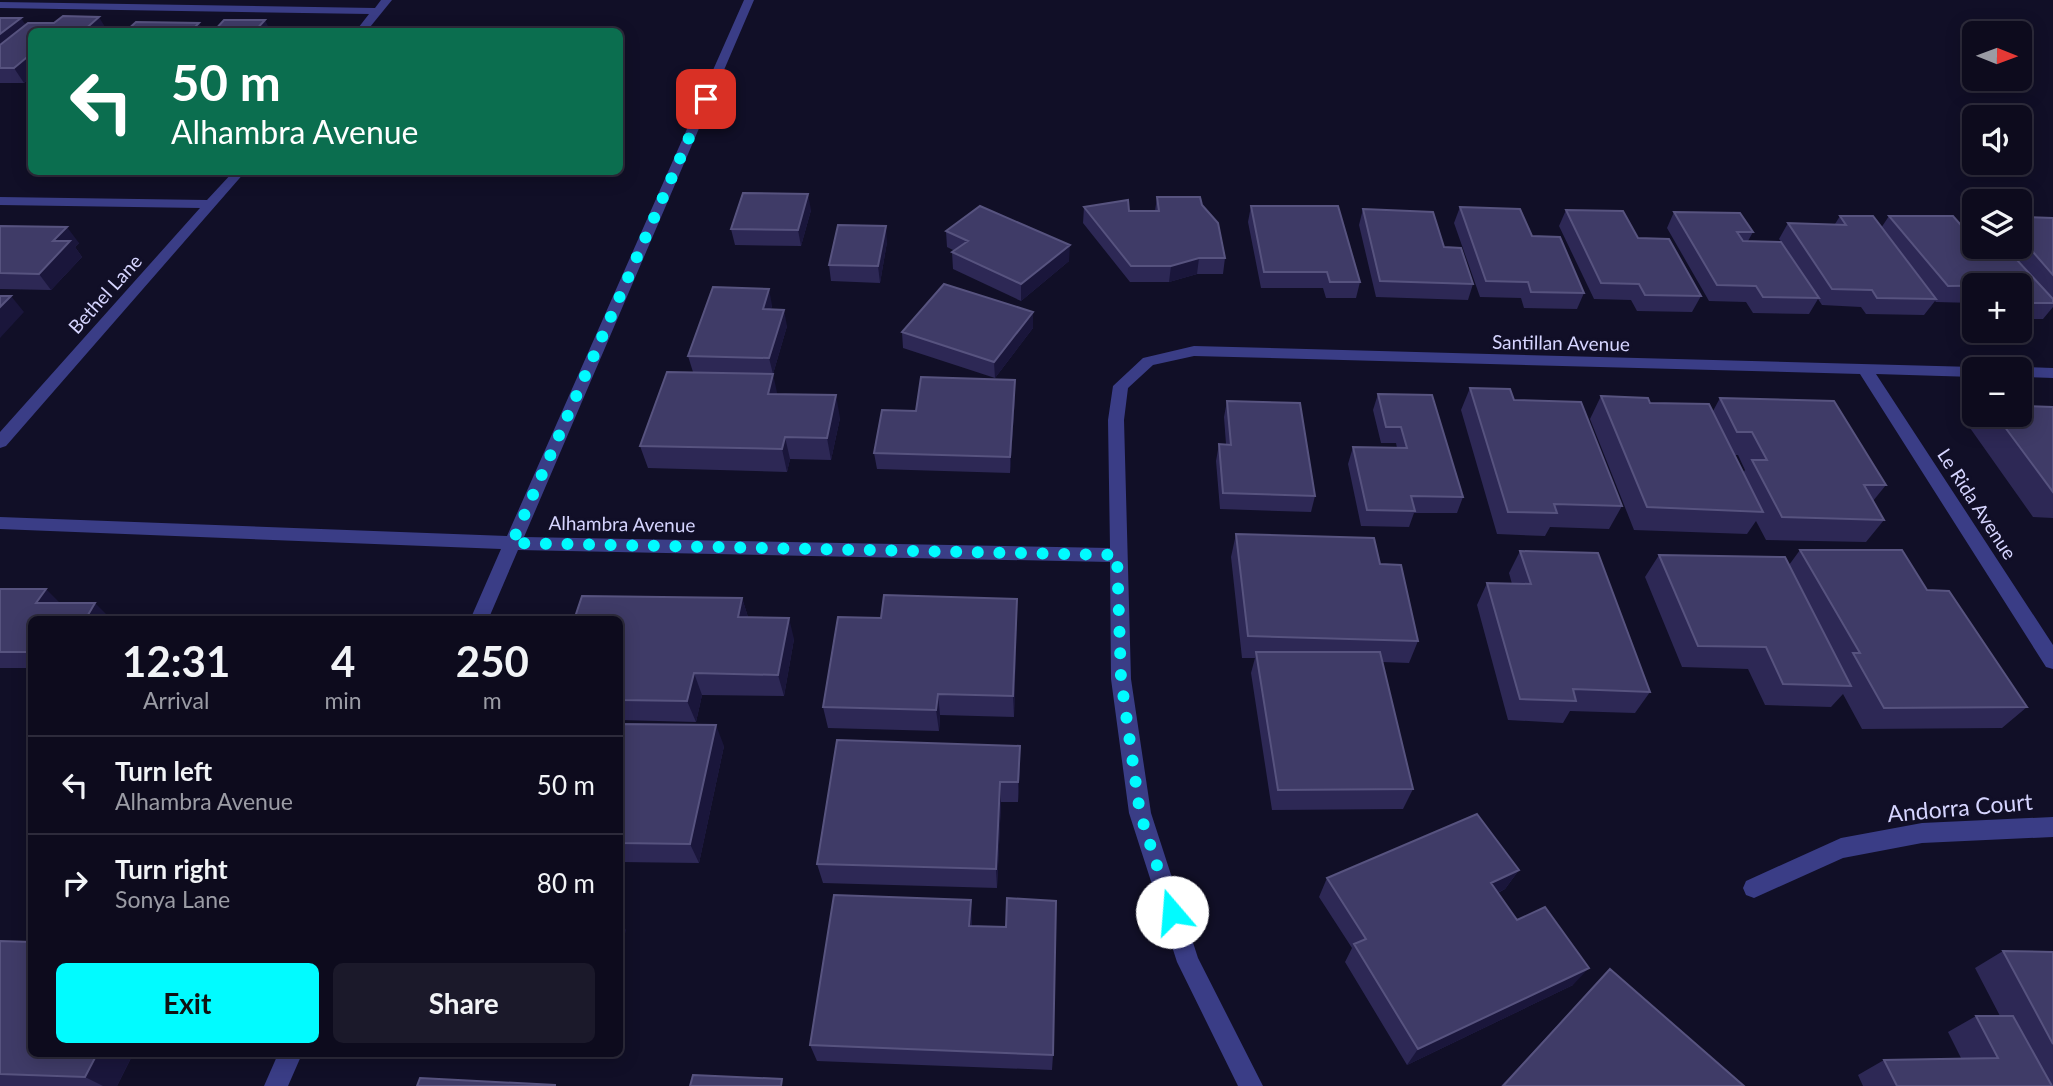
<!DOCTYPE html>
<html lang="en">
<head>
<meta charset="utf-8">
<style>
  body { margin:0; font-family:Lato,sans-serif; background:#1b192a; color:#f1f3f6; height:100vh; display:flex; flex-direction:column; font-size:26px; white-space:nowrap }
  * { box-sizing:border-box; margin:0 }
  p { font-size:23px; color:#9a9ba4 }
  .icon { flex:none; width:38px; height:38px; fill:none; stroke:currentColor; stroke-width:2; stroke-linecap:round; stroke-linejoin:round }
  .map { position:relative; flex:1; overflow:hidden }
  .drawer { position:absolute; left:28px; top:616px; width:595px; height:441px; display:flex; flex-direction:column; background:#0d0b1d; border-radius:10px; box-shadow:0 4px 18px #0003,0 0 0 2px #2d2b3b }
  .drawer>* { flex:none }
  .guide { position:absolute; left:28px; top:28px; width:595px; height:147px; border-radius:10px; box-shadow:0 4px 18px #0003,0 0 0 2px #2d2b3b; background:#0b6e4f; color:#fff; overflow:hidden }
  .needle { width:46px; rotate:91deg }
  .tools { position:absolute; left:1962px; top:21px; display:grid; gap:14px }
  .tools a { display:grid; place-items:center; width:70px; height:70px; border-radius:10px; background:#0d0b1d; box-shadow:0 4px 18px #0003,0 0 0 2px #2d2b3b; font-size:35px }
  .pin { position:absolute; display:grid; place-items:center; width:60px; height:60px; color:#fff; margin:-30px; border-radius:14px; box-shadow:0 4px 10px #0006 }
  .me { position:absolute; width:77px; margin:-38px; rotate:342deg; stroke-linejoin:round; filter:drop-shadow(0 0 5px #0008) }
  .turn { display:flex; align-items:center; gap:24px; height:147px; padding:0 28px; font-size:32px }
  .turn .icon { width:91px; height:91px; stroke-width:2.5 }
  .turn b { display:block; font-size:49px; line-height:60px }
  .eta { display:flex; justify-content:space-evenly; align-items:center; height:119px; text-align:center }
  .eta b { font-size:42px; font-weight:700; line-height:49px }
  .cta { display:flex; gap:14px; margin-top:auto; padding:14px 28px }
  .cta a { flex:1; height:80px; border-radius:10px; background:#01fbff; color:#111; font-size:28px; font-weight:700; line-height:80px; text-align:center }
  .cta a+a { background:#1b192a; color:#f1f3f6 }
  ul { padding:0; list-style:none }
  li { display:flex; align-items:center; gap:21px; height:98px; padding:0 28px; border-top:2px solid #2d2b3b }
  li div { flex:1 }
  li b { display:block; font-size:26px }
  li em { font-style:normal }
  .map>svg:first-child { display:block }
  .lines { fill:none; stroke-linecap:round; stroke-linejoin:round }
  .street { fill:#3a3d86; fill-rule:evenodd }
  .wall { fill:#2d2855; fill-rule:evenodd }
  .shaded-wall { fill:#1a163b }
  .building { fill:#3f3b67; stroke:#57537f; stroke-width:2 }
  .route { stroke:#01fbff; stroke-width:12; stroke-dasharray:0 21.6 }
  .labels { text-anchor:middle; stroke-width:6; stroke-linejoin:round; paint-order:stroke }
  .street-label { font-size:19px; fill:#d6d5ff; stroke:#110f27 }
  .near-street-label { font-size:23px; fill:#d6d5ff; stroke:#110f27 }
</style>
</head>
<body>
<div class="map">
<svg width="2053" height="1086" viewBox="0 0 2053 1086">
  <rect width="100%" height="100%" fill="#110f27"/>
  <g class="lines">
    <path class="street" d="M381 0H392L366 32H355L369 14 0 8V2L375 8Z
      M744 0H754L524 537 1110 548 1108 420 1113 386 1143 358 1194 346 1974 367 1980 369H1974V377L1876 374 2053 645V669L2046 667 1860 374 1194 356 1153 365 1128 388 1124 420 1131 679 1151 813 1198 958 1263 1086H1238L1177 962 1129 813 1111 679 1110 562 518 550 488 620H470L501 549 0 529V517L507 536Z
      M233 172H245L6 446 0 448V432L200 208 0 205V197L207 200Z
      M2020 367 2053 368V378L2020 377V369H2014Z
      M2053 817V837L1922 843 1843 858 1754 898 1746 895 1743 888 1746 881 1841 838 1922 823Z
      M278 1054H302L288 1086H264Z"/>
  </g>
  <path class="wall" d="M99 17 32 32V77L24 83H0V18L26 24 54 23Z
    M1157 197 1202 205 1225 258 1223 274H1197L1169 282H1130L1083 223 1084 207 1129 211H1155Z
    M1251 206 1360 282 1356 298H1326L1323 288H1261L1248 222Z
    M1460 207 1532 236 1584 293 1577 309 1524 308 1521 298 1480 297 1454 223Z
    M1363 209 1444 247 1473 284 1468 300 1376 297 1359 225Z
    M811 210 801 246 735 245 731 229Z
    M1566 210 1638 238 1701 296 1692 312 1637 311 1631 300 1594 299 1559 226Z
    M1674 212 1753 232 1748 241 1782 243 1779 239 1788 223 1835 224 1840 216 1881 228 1889 216 1974 247H2020V217L2053 218V307L2043 319H2020V285H1974V303L1936 302 1935 301 1924 315 1866 314 1861 307 1822 305 1818 299 1809 314 1753 313 1746 302 1709 301 1667 228Z
    M0 226 79 243 75 247 82 257 51 290 0 289Z
    M946 231 1069 261 1021 301 953 269 952 252 955 251 947 247Z
    M887 242 880 283 831 281 829 265Z
    M772 305 771 309 787 326 773 374 693 372 688 356Z
    M1033 328 995 378 903 348 902 332Z
    M1470 388 1514 400 1622 506 1609 529 1550 527 1545 536 1497 534 1461 410Z
    M777 394 840 418 831 460 790 459 787 472 648 468 640 446Z
    M1378 394 1463 497 1457 513H1414L1409 527 1361 526 1348 464 1353 447 1397 448 1396 443H1381L1373 410Z
    M1015 396 1010 473 877 469 874 453 916 411Z
    M1601 396 1713 411 1720 398 1886 485 1873 501 1884 520 1866 542 1766 540 1756 521 1747 534 1634 530 1590 419ZM1734 455H1738L1745 470 1743 473Z
    M1227 401 1315 496 1311 512 1220 509 1216 461 1219 444H1226L1224 417Z
    M2053 407V518L2033 517 1970 428 1981 415H2020Z
    M1236 534 1380 564 1418 641 1409 663 1382 662 1413 789 1403 809 1272 810 1251 673 1255 658H1242L1231 557Z
    M1800 550 1927 590 2027 707 2002 728 1862 729 1843 694 1831 707 1765 705 1748 669 1682 667 1645 577 1659 555 1789 565Z
    M1520 551 1650 692 1635 713 1570 711 1563 723 1508 720 1477 605 1487 583 1512 584 1509 573Z
    M0 589 60 603 111 619 32 620V668H0Z
    M742 598 748 617 794 639 784 696 702 695 696 722 620 720V620Z
    M1017 599 1014 717 940 715 939 731 828 728 823 707 881 618Z
    M620 724 724 746 699 863 620 862Z
    M1020 766 1018 802H1001L997 888 823 883 817 864Z
    M1519 870 1505 889 1498 893 1517 920 1573 985 1407 1065 1345 962 1352 948 1319 897 1327 878Z
    M972 918V926L1006 927 1053 1055 1052 1070 817 1061 810 1045Z
    M0 941 133 1054 117 1086H0Z
    M2003 951 2053 952V1086H1863L1858 1075 1884 1060 1961 1058 1948 1032 1976 1016H2000L1975 968Z
    M1610 969 1744 1086H1501Z"/>
  <path class="shaded-wall" d="M99 17 108 32H82Z
    M21 18 31 33 0 57V34Z
    M265 20 271 32H254Z
    M199 23 204 32H190Z
    M26 58 32 67V77L24 83 14 68Z
    M808 194 811 210 801 246 798 230Z
    M886 226 887 242 880 283 878 266Z
    M67 227 79 243 75 247 82 257 51 290 39 274 53 241Z
    M1070 245 1069 261 1021 301V284Z
    M1199 258 1197 274 1169 282 1171 266Z
    M769 289 772 305 766 325 763 309Z
    M11 296 24 312 0 338V307Z
    M784 310 787 326 773 374 769 358Z
    M1033 312V328L995 378 994 362Z
    M773 374 778 397 768 394Z
    M1015 380V396L1010 473V457Z
    M836 395 840 418 831 460 827 438Z
    M785 437 790 459 787 472 782 449Z
    M46 589 62 605 36 603Z
    M742 598 749 620 738 617Z
    M1017 599V621L1014 717 1013 696Z
    M95 603 111 619 110 620H85Z
    M789 618 794 639 784 696 778 675Z
    M694 673 702 695 696 722 687 701Z
    M938 694 940 715 939 731 936 710Z
    M716 725 724 746 699 863 690 844Z
    M1020 746V766L1018 802V782Z
    M1000 782 1001 802 997 888 996 869Z
    M1519 870 1505 889 1478 902 1491 883Z
    M971 900 972 918 971 944 969 926Z
    M620 920 626 930 620 953Z
    M1589 968 1573 985 1407 1065 1418 1049Z
    M97 1054H133L117 1086H103L85 1077Z"/>
  <path class="building" d="M63 16 99 17 82 32H32V59L26 58 14 68H0V45L28 23H54Z
    M0 18H21L0 34Z
    M224 20H265L254 32H213Z
    M136 22 199 23 190 32H125Z
    M743 193 808 194 798 230 731 229Z
    M1157 197H1200L1202 205 1218 223 1225 258H1199L1171 266H1131L1084 207 1128 200 1129 211H1159Z
    M980 206 1070 245 1021 284 952 252 968 241 946 231Z
    M1251 206H1338L1360 282H1330L1327 272H1264Z
    M1460 207 1520 209 1532 236 1560 237 1584 293 1531 292 1528 282 1486 281Z
    M1363 209 1433 212 1444 247 1461 248 1473 284 1380 281Z
    M1566 210 1623 211 1638 238 1669 239 1701 296 1645 295 1639 284 1601 283Z
    M1674 212 1740 213 1753 232H1737L1743 241 1781 242 1819 298 1763 297 1756 286 1717 285Z
    M1840 216H1873L1936 299 1877 298 1872 290 1832 289 1788 223 1846 225Z
    M1889 216H1953L1974 240V247H2005L2053 299V303H2020V285L1948 286Z
    M2020 217 2053 218V275L2020 237Z
    M838 225 886 226 878 266 829 265Z
    M0 226 67 227 53 241H70L39 274 0 273Z
    M944 284 1033 312 994 362 902 332Z
    M713 287 769 289 763 309 784 310 769 358 688 356Z
    M0 296H11L0 307Z
    M667 372 773 374 768 394 836 395 827 438 785 437 782 449 640 446Z
    M921 377 1015 380 1010 457 874 453 882 410 916 411Z
    M1470 388 1510 389 1514 400 1581 402 1622 506 1554 504 1557 513 1508 512Z
    M1378 394 1432 395 1463 497 1411 496 1415 511 1367 510 1353 447 1407 448 1401 427H1386Z
    M1601 396 1648 398 1650 403 1709 404 1763 512 1647 507Z
    M1720 398 1834 401 1886 485H1864L1884 520 1782 517 1752 460H1767L1752 432H1737Z
    M1227 401 1300 403 1315 496 1223 493 1219 444 1231 445Z
    M2020 406 2053 407V492L1996 415H2020Z
    M1236 534 1374 538 1380 564 1401 565 1418 641 1248 636Z
    M1800 550H1902L1927 590 1949 591 2027 707 1884 708 1853 653H1860Z
    M1520 551 1598 553 1650 692 1573 689 1576 701 1520 699 1487 583 1531 584Z
    M1659 555 1785 557 1851 686 1783 684 1766 647 1698 646Z
    M0 589H46L36 603H95L85 620H32V652H0Z
    M884 595 1017 599 1013 696 938 694 936 710 823 707 838 617 881 618Z
    M582 596 742 598 738 617 789 618 778 675 694 673 687 701 620 700V620H574Z
    M193 615 338 619 190 620Z
    M1256 652H1380L1413 789 1278 790Z
    M620 724 716 725 690 844 620 843Z
    M837 740 1020 746 1018 782H1000L996 869 817 864Z
    M1477 814 1519 870 1491 883 1517 920 1545 907 1589 968 1418 1049 1354 944 1366 939 1327 878Z
    M834 895 971 900 969 926 1006 927 1007 898 1056 901 1053 1055 810 1045Z
    M0 941 32 942V1054H97L85 1077 0 1074Z
    M2003 951 2053 952V1044Z
    M1610 969 1744 1086H1503Z
    M1976 1016H2013L2052 1086H1897L1884 1060 1998 1058Z
    M693 1075 782 1079 781 1086H690Z
    M420 1078 555 1085V1086H417Z"/>
  <g class="lines">
    <path class="route" d="M706 99 512 543 1117 555 1121 679 1140 813 1172 912"/>
  </g>
  <g class="labels">
    <g class="street-label">
      <text transform="translate(105 294) rotate(-48)" y="7">Bethel Lane</text>
      <text transform="translate(1561 343) rotate(1)" y="7">Santillan Avenue</text>
      <text transform="translate(1977 504) rotate(57)" y="7">Le Rida Avenue</text>
      <text transform="translate(622 524) rotate(1)" y="7">Alhambra Avenue</text>
    </g>
    <g class="near-street-label">
      <text transform="translate(1960 808) rotate(-5)" y="8">Andorra Court</text>
    </g>
  </g>
</svg>
<div class="tools">
<a><svg class="needle" viewBox="-14 -14 28 28"><path d="M0-13l5 13h-10z" fill="#e53935"/><path d="M0 13l5-13h-10z" fill="#9a9ba4"/></svg></a>
<a><svg class="icon" aria-label="sound" viewBox="0 0 24 24"><path d="M4 9h4l5-4v14l-5-4H4zM17 9q2 3 0 6"/></svg></a>
<a><svg class="icon" aria-label="layers" viewBox="0 0 24 24"><path d="M12 4l9 5-9 5-9-5zM3 14l9 5 9-5"/></svg></a>
<a>+</a>
<a>−</a>
</div>
<div class="pin" style="left:706px;top:99px;background:#d93025"><svg class="icon" aria-label="arrive" viewBox="0 0 24 24"><path d="M6 21V4h12l-3 4 3 4H6"/></svg></div>
<svg class="me" style="left:1172px;top:912px" viewBox="-20 -20 40 40"><circle r="19" fill="#fff"/><path d="M0-13L10 11 0 6-10 11z" fill="#01fbff"/></svg>
<div class="guide">
<div class="turn"><svg class="icon" aria-label="left" viewBox="0 0 24 24"><path d="M17 20v-9H6M10 6l-5 5 5 5"/></svg><div><b>50 m</b>Alhambra Avenue</div></div>
</div>
<section class="drawer">
<div class="eta">
<div><b>12:31</b><p>Arrival</p></div>
<div><b>4</b><p>min</p></div>
<div><b>250</b><p>m</p></div>
</div>
<ul>
<li><svg class="icon" aria-label="left" viewBox="0 0 24 24"><path d="M17 20v-9H6M10 6l-5 5 5 5"/></svg><div><b>Turn left</b><p>Alhambra Avenue</p></div><em>50 m</em></li>
<li><svg class="icon" aria-label="right" viewBox="0 0 24 24"><path d="M7 20v-9h11M14 6l5 5-5 5"/></svg><div><b>Turn right</b><p>Sonya Lane</p></div><em>80 m</em></li>
</ul>
<div class="cta"><a>Exit</a><a>Share</a></div>
</section>
</div>
</body>
</html>
